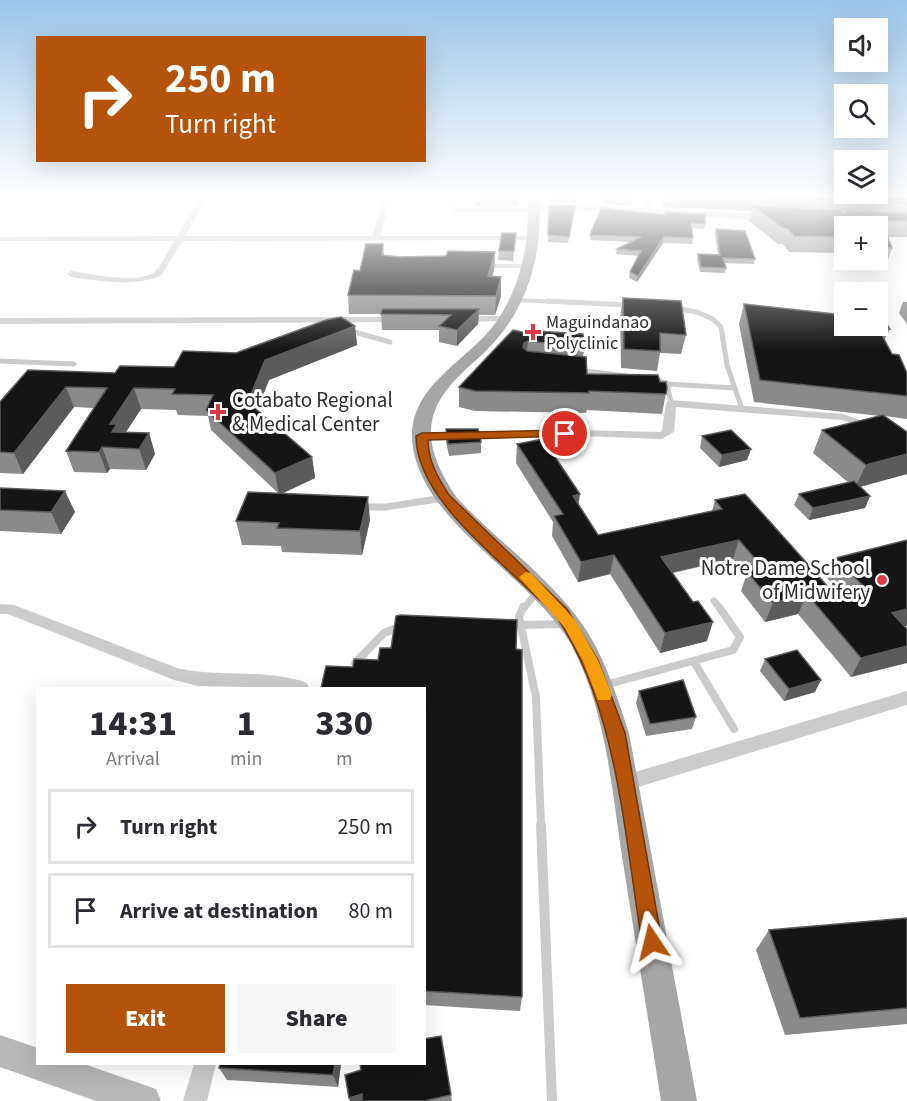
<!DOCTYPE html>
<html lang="en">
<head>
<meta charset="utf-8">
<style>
  body { margin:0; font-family:"Source Sans 3",sans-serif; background:#f7f7f7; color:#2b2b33; height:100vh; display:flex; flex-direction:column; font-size:22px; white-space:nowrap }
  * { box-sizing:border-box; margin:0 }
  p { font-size:20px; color:#7c7c81 }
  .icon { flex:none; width:33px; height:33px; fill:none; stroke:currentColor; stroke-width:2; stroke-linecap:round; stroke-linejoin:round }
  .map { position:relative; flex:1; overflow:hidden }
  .panel { position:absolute; left:36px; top:687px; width:390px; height:378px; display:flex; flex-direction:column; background:#fff; border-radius:0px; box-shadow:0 6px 24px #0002 }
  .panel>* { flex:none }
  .guide { position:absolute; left:36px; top:36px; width:390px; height:126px; border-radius:0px; box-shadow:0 6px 24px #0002; background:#b45309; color:#fff; overflow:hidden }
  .controls { position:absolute; left:834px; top:18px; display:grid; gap:12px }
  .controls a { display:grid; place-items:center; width:54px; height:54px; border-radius:0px; background:#fff; box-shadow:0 6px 24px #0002; font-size:30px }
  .pin { position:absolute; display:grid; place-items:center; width:51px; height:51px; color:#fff; margin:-26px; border:3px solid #fff; border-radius:50%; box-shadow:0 2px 6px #0007 }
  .me { position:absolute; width:66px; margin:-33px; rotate:350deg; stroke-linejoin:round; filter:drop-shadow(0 0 4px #0008) }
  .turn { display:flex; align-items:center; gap:21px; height:126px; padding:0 30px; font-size:27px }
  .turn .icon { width:78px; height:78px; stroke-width:2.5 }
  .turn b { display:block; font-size:42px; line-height:51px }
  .eta { display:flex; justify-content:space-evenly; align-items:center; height:102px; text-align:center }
  .eta b { font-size:36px; font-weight:800; line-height:42px }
  .primary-button { display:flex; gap:12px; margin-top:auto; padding:12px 30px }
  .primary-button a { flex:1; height:69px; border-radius:0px; background:#b45309; color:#fff; font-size:24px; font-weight:800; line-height:69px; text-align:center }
  .primary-button a+a { background:#f7f7f7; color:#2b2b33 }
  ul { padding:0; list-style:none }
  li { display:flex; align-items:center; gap:18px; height:75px; margin:0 12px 9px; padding:0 18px; border:3px solid #e1e1e2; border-radius:0px }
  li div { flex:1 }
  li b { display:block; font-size:22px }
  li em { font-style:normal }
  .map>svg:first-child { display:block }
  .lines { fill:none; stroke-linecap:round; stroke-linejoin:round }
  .service-far4 { stroke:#cbcbcb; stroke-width:4 }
  .service-far3 { stroke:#cbcbcb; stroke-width:5 }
  .service-far2 { stroke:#cbcbcb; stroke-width:7 }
  .service-far1 { stroke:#cbcbcb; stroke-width:8 }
  .service { stroke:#cbcbcb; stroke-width:10 }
  .minor { fill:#cbcbcb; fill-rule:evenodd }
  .tertiary { fill:#cbcbcb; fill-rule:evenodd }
  .secondary { fill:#b8b8b8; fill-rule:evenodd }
  .primary { fill:#a6a6a6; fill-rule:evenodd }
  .wall { fill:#8a8a8a }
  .shaded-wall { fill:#5b5b5b }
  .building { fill:#151515; stroke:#5b5b5b; stroke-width:1.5 }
  .route { fill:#b45309; stroke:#753606; stroke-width:1.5 }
  .slow { fill:#f59e0b }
  .poi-dot { fill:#db3945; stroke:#fff; stroke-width:2 }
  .labels { text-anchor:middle; stroke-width:6; stroke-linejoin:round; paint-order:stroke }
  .far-poi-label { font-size:18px; fill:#2e2e2e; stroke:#fff; text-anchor:start }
  .poi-label { font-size:21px; fill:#2e2e2e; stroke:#fff; text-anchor:start }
</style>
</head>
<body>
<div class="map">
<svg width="907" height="1101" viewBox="0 0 907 1101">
  <rect width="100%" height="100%" fill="#fff"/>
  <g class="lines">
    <path class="service-far4" d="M454 198 451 208 457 210H534
      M485 266H526
      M515 300 581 303"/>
    <path class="service-far3" d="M547 301 629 305
      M674 308 697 312 713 319 721 327 727 365 742 409
      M347 330 390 342
      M0 361 74 364
      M578 370 626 376
      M652 378 667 383 671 403
      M668 384 735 388"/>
    <path class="service-far2" d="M360 507H386L444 498
      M714 601 720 609
      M523 609 538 591"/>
    <path class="service-far1" d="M523 607 519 617 536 697 541 826
      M517 625 566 624
      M694 662 734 729
      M355 663 384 633 401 626
      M605 685 733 650 740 637 719 607"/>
    <path class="service" d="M541 825 552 1101"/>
    <path class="minor" d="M0 196H533L537 198 533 200H391L380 236H534L538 238 534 240 182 241 161 276C131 287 102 281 71 277L67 274 71 271C92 274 134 284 153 273 161 268 168 250 174 241H0V237L177 236 199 200 0 199ZM206 200H384L372 236H185Z
      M641 196H649L654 217 647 215Z
      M505 316 510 319 508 321 461 322 456 319 461 316Z
      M403 317 405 319 400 322 0 324V318Z
      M671 400 843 414 882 428 876 431 842 420 676 407 674 432 662 439 581 436 422 439 416 436 422 433 581 430 660 432 662 431 666 403Z
      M0 604 14 605 177 668C219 678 266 668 307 683L309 688 199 686 174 680 8 614H0Z
      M907 691V705L625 791 619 789 616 783 619 777 625 775Z
      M194 1064H216L207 1101H183Z"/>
    <path class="tertiary" d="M531 203 771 214 776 217 771 220 534 208 531 207Z"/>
    <path class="secondary" d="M0 1035 38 1048V1064H84L156 1089 161 1101H96L0 1067Z"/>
    <path class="primary" d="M527 196H539C543 244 532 295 501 334 489 350 473 362 459 376 417 417 427 454 457 498 495 539 543 572 577 617 603 651 616 693 629 733L697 1101H661C648 1017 634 933 621 850 611 782 605 710 573 648 537 579 426 527 413 448 404 391 459 366 490 330 520 294 531 241 527 196Z"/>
  </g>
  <path class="wall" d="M476 196H519V206H476Z
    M550 196H634L632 206 604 204 605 200 578 199 577 203 549 202Z
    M660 196H907V237H888L892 248 886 265 849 260H878V226H844V253L789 252 783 244H778L749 221 752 211 661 207Z
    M549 205 575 212 568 243 548 242Z
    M665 212 705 224 704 229 692 228 693 238 692 244 663 243 637 282 629 278 630 272 639 256 616 254 617 249 630 242 590 240V235L664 215Z
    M716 229 755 259 754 264 725 263 726 268 725 273 700 272 697 259 698 254 718 255 715 234Z
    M516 233 513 261 498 260 499 251Z
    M383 244 384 255 399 257 446 256 495 252 494 270 492 277 501 296 495 315H479L478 324 457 346 439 342V330H382L381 314H349L348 295 360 271Z
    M623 298 686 335 681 354 660 353 657 371 621 368 620 316Z
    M903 302H907V324L899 313Z
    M744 304 890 329 885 339H884L892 354 907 373V419L885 416 907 474 860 487 870 496 865 508 809 520 794 505 799 494 849 483 813 453 822 430 880 416 754 402 739 324Z
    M355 326 357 345 269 380 257 410 312 457 315 478 283 493 370 520 362 555 282 552 281 546 242 545 236 521 278 493 211 430 208 416 178 415 176 410 141 409 126 432 149 433 155 454 146 470 110 469 107 473 74 472 66 451 94 408 74 407 23 474 0 473V402L115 373 174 367Z
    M513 330 585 347 583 356 587 374 660 382 667 388 662 414 587 410 586 413 475 411 459 407V387Z
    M446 429 481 442V453L449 456 446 441Z
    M702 436 751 449 747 460 719 467 700 448Z
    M517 444 579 505 598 535 712 511 715 500 839 599 845 597 827 578 836 558 905 627 851 677 798 614 765 622 741 591 746 576 733 559 673 573 707 641 660 653 610 574 578 582 552 536 553 522 516 463Z
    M0 488 75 512 61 534 0 531Z
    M516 649 522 997 520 1011 424 1005V688L353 667 378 660Z
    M765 659 815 692 784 701 760 671Z
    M639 691 696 717 692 729 646 736 636 703Z
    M907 918V1024L785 1035 756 950 769 930Z
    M220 1064H341L338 1087 227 1080 219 1068Z
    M451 1095 452 1101H350L349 1098Z"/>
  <path class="shaded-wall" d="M664 237 663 243 637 282 638 276Z
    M495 252 494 270 487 295 488 276Z
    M501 277V296L495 315 496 296Z
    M479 309 478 324 457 346V330Z
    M355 326 357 345 269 380 252 423 248 402 265 360Z
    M528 341 526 360 523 347 524 343Z
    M66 387 74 407 23 474 14 453Z
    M134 388 141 409 122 438 113 431 110 424Z
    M149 433 155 454 146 470 139 449Z
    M102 447 110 469 107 473 99 452Z
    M751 449 747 460 719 467 722 455Z
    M907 454V474L855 488 866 465Z
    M312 457 315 478 279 495 275 473Z
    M65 491 75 512 61 534 51 512Z
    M580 494 577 514 573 496Z
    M870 496 865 508 809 520 813 508Z
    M368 497 370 520 362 555 360 531Z
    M739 540 733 559 656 576 661 557Z
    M614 555 610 574 578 582 581 562Z
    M807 594 798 614 765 622 773 603Z
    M907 609V626L881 633 892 613Z
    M713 622 707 641 660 653 665 633Z
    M907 646V663L851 677 861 658Z
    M821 680 815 692 784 701 789 689Z
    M335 1064H341L338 1087 333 1075Z
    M362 1094 364 1101H350L349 1098Z"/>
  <path class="building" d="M749 196H828L831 200Z
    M838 196H907V205L842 200Z
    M549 205 575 206 569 237 548 235Z
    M753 206 839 210 844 214 848 211 907 213V221H879L885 229 892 248 878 247V226H844V237L794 236 788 229 783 228Z
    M601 208 666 215 665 212 705 214V224L691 223 693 238 664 237 638 276 630 272 641 251 617 249 641 237 590 235Z
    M716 229 745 231 755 259 723 258 726 268 701 267 698 254 720 255Z
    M502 233H516L514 251H499Z
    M366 244H383L382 255 399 257 446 256 448 251 495 252 488 276 501 277 496 296 348 295 354 270 360 271Z
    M623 298 681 301 686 335 660 333V351L624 349Z
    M744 304 844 315V326H877L892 354 899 355 907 373V396L760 380Z
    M382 309H479L457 330 439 326 451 315 381 314Z
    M878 310 890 329 879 328 877 326Z
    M341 317 355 326 265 360 248 402 312 457 275 473 206 410 213 395 172 394 175 389 134 388 110 424H117L112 432 149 433 139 449 102 447 99 452 66 451 107 388 66 387 14 453 0 452V402L28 370 115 373 120 366 174 367 183 351 236 353 326 320Z
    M513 330 537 335 538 331 583 334 585 347 528 341 524 343 523 347 527 351 586 357 587 374 658 375 660 382H666L667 388 666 394 589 391V393L475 391 459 387Z
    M883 415 907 432V454L866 465 822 430Z
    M446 429H478L481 442 448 444Z
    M731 430 751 449 722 455 702 436Z
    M543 439 580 494 573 496 598 535 722 509 715 500 745 494 839 599 866 589 836 558 907 540V609L892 613 907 629V646L861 658 807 594 773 603 747 572 763 568 739 540 661 557 693 602 698 601 713 622 665 633 614 555 581 562 554 516 563 514 517 444Z
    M854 481 870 496 813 508 799 494Z
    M0 488 65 491 51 512 0 510Z
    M248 492 368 497 360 531 277 528 279 523 236 521Z
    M400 615 517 620 516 649 522 650V997L424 991V688H321L326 666 353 667 354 659 378 660 380 648H391L396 616Z
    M797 650 821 680 789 689 765 659Z
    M683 680 696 717 650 724 639 691Z
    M907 918V1008L800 1018 769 930Z
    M441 1036 451 1095 424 1101H362V1094L349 1098 345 1075 361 1070 360 1064H424V1039Z
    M220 1064H335L333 1075 219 1068Z"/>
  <linearGradient id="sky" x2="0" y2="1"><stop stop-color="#9bc4e8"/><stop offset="0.56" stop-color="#fff"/><stop offset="1" stop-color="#fff" stop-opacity="0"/></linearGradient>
  <rect width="907" height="350" fill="url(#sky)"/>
  <path class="route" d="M565 430 569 431V436L428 440C428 461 438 478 449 495L567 609 598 660 625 733 662 942 659 950 652 953 645 950 642 942C624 835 618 711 558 619 551 609 541 601 532 593 492 553 416 496 416 436L422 433Z"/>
  <path class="slow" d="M526 572 531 573 575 620 598 660 612 695 610 700H598L583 661 565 628 519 577Z"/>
  <g class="poi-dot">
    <path d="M530 323h6v6h6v6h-6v6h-6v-6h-6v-6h6z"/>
    <path d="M215 403h6v6h6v6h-6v6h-6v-6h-6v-6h6z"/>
    <circle cx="882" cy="580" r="6"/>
  </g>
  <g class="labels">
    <g class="far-poi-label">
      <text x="546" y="328">Maguindanao<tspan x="546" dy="21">Polyclinic</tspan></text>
    </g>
    <g class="poi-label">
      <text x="232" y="407">Cotabato Regional<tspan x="232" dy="24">&amp; Medical Center</tspan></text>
      <text x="870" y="575" text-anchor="end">Notre Dame School<tspan x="870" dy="24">of Midwifery</tspan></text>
    </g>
  </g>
</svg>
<div class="controls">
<a><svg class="icon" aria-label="sound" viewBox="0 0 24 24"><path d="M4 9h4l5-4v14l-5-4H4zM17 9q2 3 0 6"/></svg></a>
<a><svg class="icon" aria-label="search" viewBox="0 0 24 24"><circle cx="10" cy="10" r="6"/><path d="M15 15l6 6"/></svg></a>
<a><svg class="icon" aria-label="layers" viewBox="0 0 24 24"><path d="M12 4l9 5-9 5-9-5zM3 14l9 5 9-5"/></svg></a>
<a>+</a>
<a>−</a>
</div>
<div class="pin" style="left:565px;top:434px;background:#d93025"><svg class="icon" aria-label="arrive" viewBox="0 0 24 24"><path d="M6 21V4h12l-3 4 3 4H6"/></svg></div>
<svg class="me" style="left:652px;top:942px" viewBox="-20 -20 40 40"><path d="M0-17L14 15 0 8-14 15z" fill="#b45309" stroke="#fff" stroke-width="4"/></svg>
<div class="guide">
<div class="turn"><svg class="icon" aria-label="right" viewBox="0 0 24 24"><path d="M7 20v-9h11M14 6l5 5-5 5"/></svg><div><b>250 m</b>Turn right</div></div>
</div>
<section class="panel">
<div class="eta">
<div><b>14:31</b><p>Arrival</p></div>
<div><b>1</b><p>min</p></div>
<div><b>330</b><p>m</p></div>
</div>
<ul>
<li><svg class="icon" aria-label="right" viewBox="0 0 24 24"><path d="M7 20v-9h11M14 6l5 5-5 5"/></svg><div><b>Turn right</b></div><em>250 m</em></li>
<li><svg class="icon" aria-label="arrive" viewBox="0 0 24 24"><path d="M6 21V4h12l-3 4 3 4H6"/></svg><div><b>Arrive at destination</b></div><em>80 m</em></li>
</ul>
<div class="primary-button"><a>Exit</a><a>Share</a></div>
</section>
</div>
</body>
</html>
